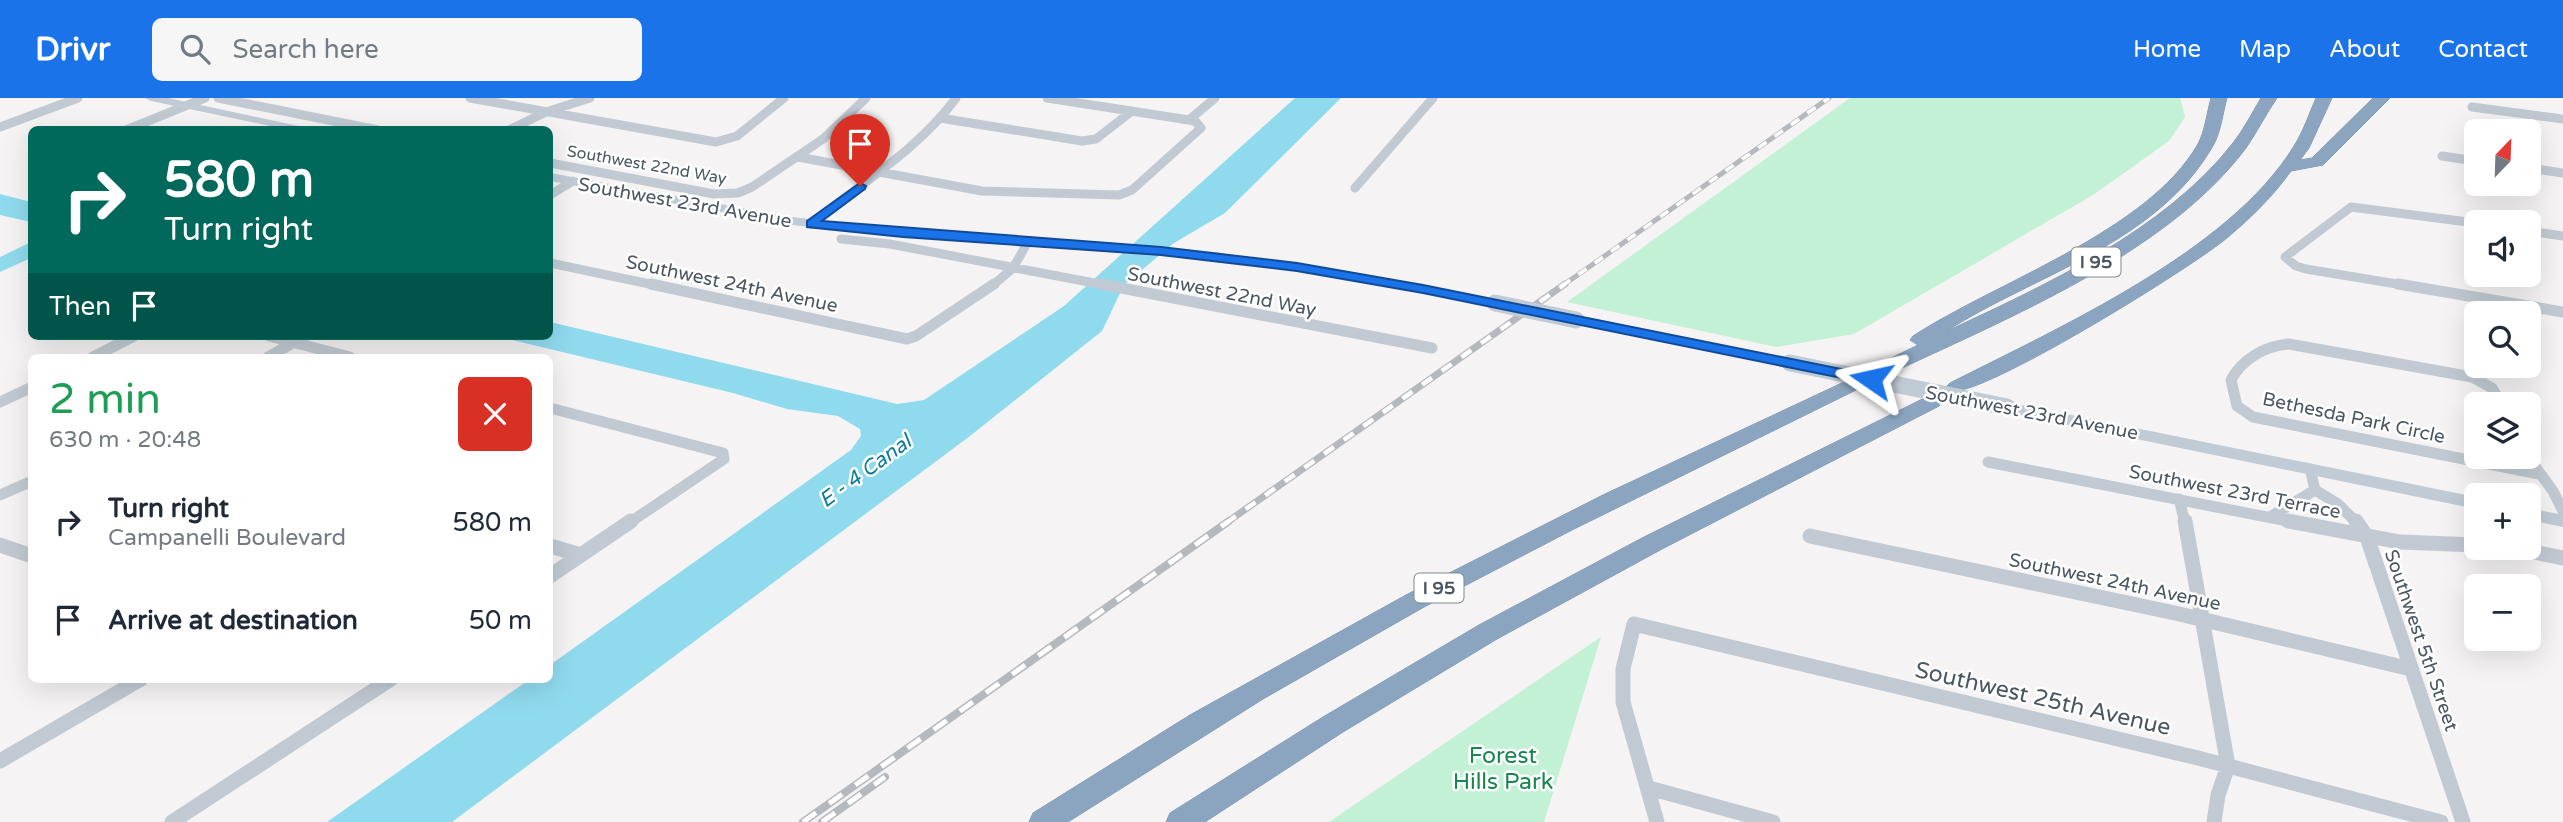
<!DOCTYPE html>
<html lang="en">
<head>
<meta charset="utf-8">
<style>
  body { margin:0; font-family:"Varela Round",sans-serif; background:#f6f6f7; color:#1f2937; height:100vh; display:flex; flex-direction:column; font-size:26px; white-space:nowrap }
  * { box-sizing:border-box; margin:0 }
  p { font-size:23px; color:#747a83 }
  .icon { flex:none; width:38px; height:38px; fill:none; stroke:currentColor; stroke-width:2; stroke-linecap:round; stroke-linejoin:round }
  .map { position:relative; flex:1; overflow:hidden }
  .sheet { position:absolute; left:28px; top:256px; width:525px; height:329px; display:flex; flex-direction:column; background:#fff; border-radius:10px; box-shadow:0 7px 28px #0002 }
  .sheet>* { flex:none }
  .hud { position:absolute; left:28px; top:28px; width:525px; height:214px; border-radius:10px; box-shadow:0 7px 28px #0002; background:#00695c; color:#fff; overflow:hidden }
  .needle { width:46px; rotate:23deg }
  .fabs { position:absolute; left:2464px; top:21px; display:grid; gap:14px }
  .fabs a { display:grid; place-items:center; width:77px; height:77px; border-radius:10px; background:#fff; box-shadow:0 7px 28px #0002; font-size:35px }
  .pin { position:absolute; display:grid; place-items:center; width:60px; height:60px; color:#fff; margin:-72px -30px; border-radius:50% 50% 50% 0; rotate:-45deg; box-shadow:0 0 7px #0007 }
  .pin .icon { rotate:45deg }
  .me { position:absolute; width:77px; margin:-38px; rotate:281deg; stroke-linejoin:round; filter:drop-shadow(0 0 5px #0008) }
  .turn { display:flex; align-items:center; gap:24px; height:147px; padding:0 21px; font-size:32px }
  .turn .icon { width:91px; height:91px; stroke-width:2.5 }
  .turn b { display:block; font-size:49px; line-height:60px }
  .then { display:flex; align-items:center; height:66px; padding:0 21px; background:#0003; gap:14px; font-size:26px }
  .round { display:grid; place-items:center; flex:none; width:74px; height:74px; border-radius:10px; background:#f6f6f7 }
  .headline { display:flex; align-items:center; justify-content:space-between; height:119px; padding:0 21px }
  h1 { font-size:42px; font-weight:600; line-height:52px; color:#1e9e55 }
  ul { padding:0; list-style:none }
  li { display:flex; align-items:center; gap:21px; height:98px; padding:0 21px }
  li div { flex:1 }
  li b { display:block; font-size:26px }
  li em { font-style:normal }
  header { display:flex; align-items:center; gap:42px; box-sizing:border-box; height:98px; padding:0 35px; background:#1a73e8; color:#fff }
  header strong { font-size:33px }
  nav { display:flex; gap:38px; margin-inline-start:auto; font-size:24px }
  .search { width:490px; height:63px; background:#f6f6f7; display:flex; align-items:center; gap:18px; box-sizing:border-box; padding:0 24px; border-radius:10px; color:#747a83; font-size:26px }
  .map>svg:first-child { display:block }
  .green { fill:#c3f1d5 }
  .water { fill:#90daee }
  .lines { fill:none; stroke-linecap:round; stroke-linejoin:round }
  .highway-casing { stroke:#7690ad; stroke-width:1 }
  .street-far2 { stroke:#c1cad2; stroke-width:9 }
  .street-far1 { stroke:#c1cad2; stroke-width:11 }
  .street { stroke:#c1cad2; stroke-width:15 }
  .secondary { fill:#c1cbd6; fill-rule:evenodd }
  .highway { fill:#8ba5c1; fill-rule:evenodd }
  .rail-far2-casing { stroke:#b5b8bd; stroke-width:5 }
  .rail-far1-casing { stroke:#b5b8bd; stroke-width:7 }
  .rail-casing { stroke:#b5b8bd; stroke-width:8 }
  .rail-far2 { stroke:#fff; stroke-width:3.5; stroke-dasharray:10; stroke-linecap:butt }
  .rail-far1 { stroke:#fff; stroke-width:4.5; stroke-dasharray:12; stroke-linecap:butt }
  .rail { stroke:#fff; stroke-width:5; stroke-dasharray:16; stroke-linecap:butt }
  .secondary-bridge { stroke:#c1cbd6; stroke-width:17 }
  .route { fill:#1a73e8; stroke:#114b97; stroke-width:2 }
  .labels { text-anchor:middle; stroke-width:5; stroke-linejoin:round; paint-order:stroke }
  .far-street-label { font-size:16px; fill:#4a5661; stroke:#fff }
  .shield { fill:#fff; stroke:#808990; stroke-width:2 }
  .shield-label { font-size:18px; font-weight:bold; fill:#4a5661 }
  .street-label { font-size:19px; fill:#4a5661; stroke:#fff }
  .water-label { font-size:21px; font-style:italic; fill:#0c7c9b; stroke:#fff }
  .near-street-label { font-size:23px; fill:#4a5661; stroke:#fff }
  .near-park-label { font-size:23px; fill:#17864f; stroke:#fff }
</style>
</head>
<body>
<header>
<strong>Drivr</strong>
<div class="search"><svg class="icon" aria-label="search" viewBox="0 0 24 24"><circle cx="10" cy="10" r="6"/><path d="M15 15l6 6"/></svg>Search here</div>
<nav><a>Home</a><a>Map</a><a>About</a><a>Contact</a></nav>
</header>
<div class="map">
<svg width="2563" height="724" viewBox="0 0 2563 724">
  <rect width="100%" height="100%" fill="#f5f3f3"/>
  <path class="green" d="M1850 0H2180L2185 19 2169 43 2093 97 1854 236 1776 249 1567 204Z
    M1601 539 1544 724H1329Z"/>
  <path class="water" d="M1295 0H1341L1225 115 1174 145 1124 187 1102 233 970 338 452 724H327L530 581H550V567L851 352 861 338 860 331 838 318 787 311 733 295 496 238H550V224L897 306 924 302 1064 208Z
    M0 96 31 104V124L0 117Z
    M31 144V160L0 174V159Z"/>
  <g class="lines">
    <g class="highway-casing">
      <path id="highway" d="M2211 0H2227C2223 14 2221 33 2214 46 2158 146 2035 176 1945 234 2044 188 2164 133 2233 45 2244 31 2252 15 2261 0H2277C2266 16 2257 34 2246 50 2166 157 2003 222 1885 278H1871L1868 274 1871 270 1918 247 1910 242 1913 238C1998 183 2147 134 2198 46 2205 33 2207 14 2211 0Z
        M2316 0H2332L2309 50 2300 62 2312 60 2373 0H2390L2323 67 2291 73C2273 98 2252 119 2228 139 2196 167 1980 301 1950 293L1946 289 1950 285C2058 230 2229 154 2294 48 2303 34 2309 16 2316 0Z
        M1851 281 1858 283 1862 287 1858 291 1572 432 1424 509 1263 601 1068 724H1029L1033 715 1190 617 1406 497 1603 397Z
        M1931 297 1939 298 1942 303 1939 308 1662 451 1497 541 1343 634 1205 724H1166L1170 715 1323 619 1479 527 1644 439Z"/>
    </g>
    <path class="street-far2" d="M218 0 378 32
      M470 0 716 44 737 38 784 0
      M2472 9 2563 21
      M940 20 1082 43 1096 41 1132 13
      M1189 22 1215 0
      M0 29 78 0
      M126 32 205 0
      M509 32 546 14 590 0
      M2442 58 2476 63
      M798 59 982 93 1119 97 1132 92 1201 30 1196 24 1189 22 1047 0
      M550 65 714 96 738 95 752 89 823 41 866 0
      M2529 70 2563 75
      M1355 90 1433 0
      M550 97 573 83
      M811 126C861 85 917 53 956 0
      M2529 133 2563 138
      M841 141 890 146 1110 188
      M550 165 659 188
      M992 188 1013 170 1028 144
      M2409 188 2306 171 2296 168 2285 159 2351 109 2476 125"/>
    <path class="street-far1" d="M651 186 907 241 916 238 994 186
      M1101 186 1432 250
      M2398 186 2563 214
      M269 238 350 259
      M93 259 134 238
      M268 259 305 238
      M0 304 32 289
      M2501 306 2492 290 2472 279 2289 246C2265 248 2242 261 2231 282L2237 308 2253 319 2539 376
      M550 310 723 355 724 361 629 425
      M2528 359 2553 393 2563 413
      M1988 364 2297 425
      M2310 371 2315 392 2338 406 2357 425
      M0 397 32 383
      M2179 401 2185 425
      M2270 419 2315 392"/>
    <path class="street" d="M2185 423 2228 668 2218 697 2214 724
      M2288 423 2400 444 2476 447
      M2356 423 2367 439 2463 724
      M1810 438 2175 515 2411 571
      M0 447 32 458
      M550 448 581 457
      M2514 450 2563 460
      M550 478 631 423
      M0 663 141 581
      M1649 690 1773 724
      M172 724 391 581
      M1657 724 1623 604V571L1634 526 2198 660 2441 724"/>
    <path class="secondary" d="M145 0H168L317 32H290L151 3Z
      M550 75 792 119 903 131 1214 154 1347 173 1495 201 1502 205 1495 209 1347 181 1214 162 903 139 792 127 550 83Z
      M1576 217 1790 260 1798 265 1790 270 1571 225 1568 222 1571 219Z
      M2007 304 2476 399V411L2001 313 1999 309 2001 305Z
      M2529 410 2563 417V429L2529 422Z"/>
    <use href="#highway" class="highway"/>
    <g class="rail-far2-casing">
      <path id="rail-far2" d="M1562 188 1829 0"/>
    </g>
    <g class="rail-far1-casing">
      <path id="rail-far1" d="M1226 425 1565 186"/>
    </g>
    <g class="rail-casing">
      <path id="rail" d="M803 724 1229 423
        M822 724 885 679"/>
    </g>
    <use href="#rail-far2" class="rail-far2"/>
    <use href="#rail-far1" class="rail-far1"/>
    <use href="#rail" class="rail"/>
    <path class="secondary-bridge" d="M1495 205 1576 222
      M1790 265 2007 309"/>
  </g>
  <path class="route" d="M860 85 866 88 865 91 822 123 1161 149 1297 165 1423 187 1871 277 1878 281 1871 286 1423 195 1297 173 1161 157 903 139 807 129V123Z"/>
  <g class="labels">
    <g class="far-street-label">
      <text transform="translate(647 66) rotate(10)" y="6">Southwest 22nd Way</text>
    </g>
    <g class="shield">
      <rect x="2071.5" y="149.5" width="49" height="29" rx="5"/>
      <rect x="1414.5" y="475.5" width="49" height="29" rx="5"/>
    </g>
    <g class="shield-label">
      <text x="2096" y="170">I 95</text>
      <text x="1439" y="496">I 95</text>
    </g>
    <g class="street-label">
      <text transform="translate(685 104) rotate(10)" y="7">Southwest 23rd Avenue</text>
      <text transform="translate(732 185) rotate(12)" y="7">Southwest 24th Avenue</text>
      <text transform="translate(1222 193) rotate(11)" y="7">Southwest 22nd Way</text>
      <text transform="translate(2032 314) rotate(11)" y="7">Southwest 23rd Avenue</text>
      <text transform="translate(2354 319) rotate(12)" y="7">Bethesda Park Circle</text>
      <text transform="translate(2235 393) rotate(11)" y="7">Southwest 23rd Terrace</text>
      <text transform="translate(2115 483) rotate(12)" y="7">Southwest 24th Avenue</text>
      <text transform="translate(2422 542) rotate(71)" y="7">Southwest 5th Street</text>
    </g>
    <g class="water-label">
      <text transform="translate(865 373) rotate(-36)" y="7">E - 4 Canal</text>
    </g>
    <g class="near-street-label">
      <text transform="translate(2043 600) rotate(13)" y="8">Southwest 25th Avenue</text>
    </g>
    <g class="near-park-label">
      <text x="1503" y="665">Forest<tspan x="1503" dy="26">Hills Park</tspan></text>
    </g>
  </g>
</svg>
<div class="fabs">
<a><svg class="needle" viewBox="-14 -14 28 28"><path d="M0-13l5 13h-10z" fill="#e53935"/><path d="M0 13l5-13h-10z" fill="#747a83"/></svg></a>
<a><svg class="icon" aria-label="sound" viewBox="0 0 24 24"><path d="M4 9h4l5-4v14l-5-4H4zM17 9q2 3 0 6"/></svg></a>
<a><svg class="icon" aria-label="search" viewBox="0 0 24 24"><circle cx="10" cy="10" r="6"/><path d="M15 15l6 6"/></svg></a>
<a><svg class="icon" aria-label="layers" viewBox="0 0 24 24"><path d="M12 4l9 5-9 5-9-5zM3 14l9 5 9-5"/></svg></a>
<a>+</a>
<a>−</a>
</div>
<div class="pin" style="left:860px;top:88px;background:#d93025"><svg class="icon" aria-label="arrive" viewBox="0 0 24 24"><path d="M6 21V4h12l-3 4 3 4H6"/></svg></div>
<svg class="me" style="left:1871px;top:281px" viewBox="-20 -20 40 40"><path d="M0-17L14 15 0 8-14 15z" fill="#1a73e8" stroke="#fff" stroke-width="4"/></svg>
<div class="hud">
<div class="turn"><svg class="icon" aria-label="right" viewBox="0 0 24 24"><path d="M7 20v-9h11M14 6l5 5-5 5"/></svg><div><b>580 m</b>Turn right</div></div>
<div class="then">Then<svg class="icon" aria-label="arrive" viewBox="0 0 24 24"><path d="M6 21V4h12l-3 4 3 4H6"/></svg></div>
</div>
<section class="sheet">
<div class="headline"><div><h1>2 min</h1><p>630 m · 20:48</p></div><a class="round" style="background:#d93025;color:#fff"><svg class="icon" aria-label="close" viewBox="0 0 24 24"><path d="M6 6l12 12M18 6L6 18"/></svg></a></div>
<ul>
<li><svg class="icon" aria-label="right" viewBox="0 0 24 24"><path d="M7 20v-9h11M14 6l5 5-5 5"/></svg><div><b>Turn right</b><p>Campanelli Boulevard</p></div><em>580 m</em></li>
<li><svg class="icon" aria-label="arrive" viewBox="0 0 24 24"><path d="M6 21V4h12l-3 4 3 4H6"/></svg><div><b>Arrive at destination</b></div><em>50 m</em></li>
</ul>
</section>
</div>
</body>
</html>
